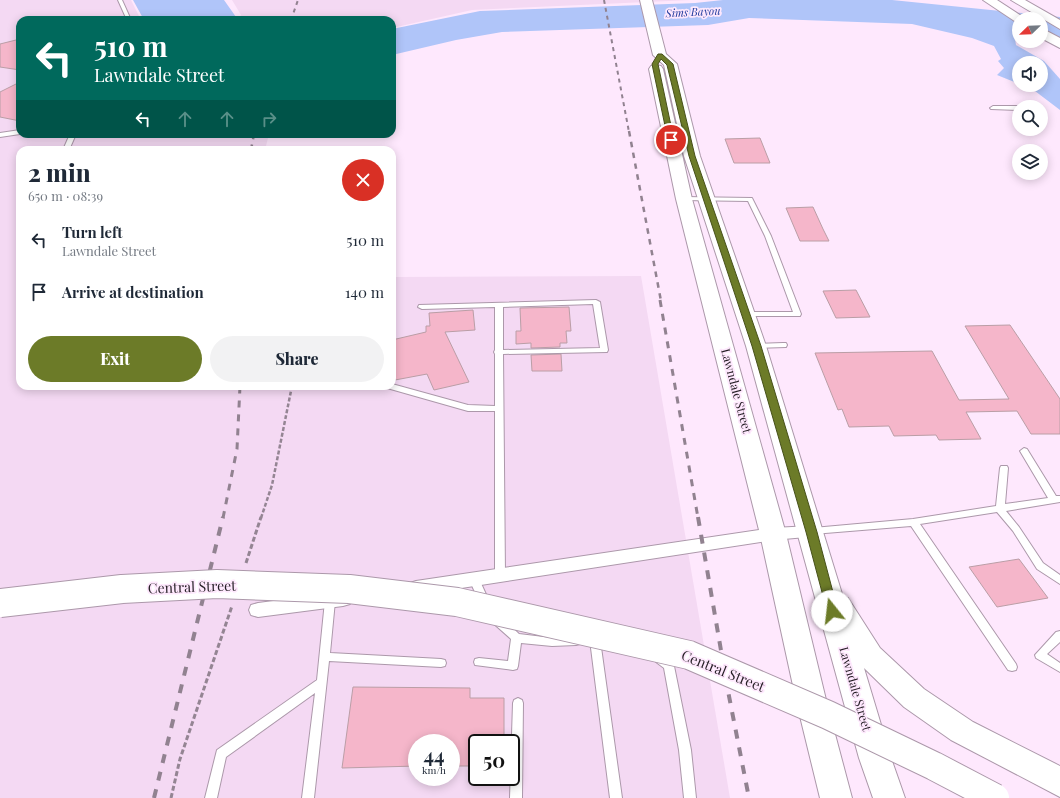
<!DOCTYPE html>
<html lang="en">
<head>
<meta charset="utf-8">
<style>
  body { margin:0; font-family:"Playfair Display",serif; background:#f2f2f3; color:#1f2937; height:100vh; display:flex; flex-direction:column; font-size:15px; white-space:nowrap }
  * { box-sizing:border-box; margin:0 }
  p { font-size:13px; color:#747a83 }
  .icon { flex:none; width:22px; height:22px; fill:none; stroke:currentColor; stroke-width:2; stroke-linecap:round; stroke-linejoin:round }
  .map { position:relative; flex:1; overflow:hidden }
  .sheet { position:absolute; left:16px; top:146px; width:380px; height:244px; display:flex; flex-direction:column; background:#fff; border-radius:12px; box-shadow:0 2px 10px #0003 }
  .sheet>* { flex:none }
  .hud { position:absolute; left:16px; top:16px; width:380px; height:122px; border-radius:12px; box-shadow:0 2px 10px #0003; background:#00695c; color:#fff; overflow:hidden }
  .needle { width:26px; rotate:247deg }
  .tools { position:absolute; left:1012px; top:12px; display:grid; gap:8px }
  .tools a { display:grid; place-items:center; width:36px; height:36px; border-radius:50%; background:#fff; box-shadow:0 2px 10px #0003; font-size:20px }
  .speed { position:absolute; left:408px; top:734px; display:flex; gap:8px; font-size:20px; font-weight:700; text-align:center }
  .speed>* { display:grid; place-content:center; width:52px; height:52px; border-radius:50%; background:#fff; box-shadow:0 2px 10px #0003; line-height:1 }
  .speed small { font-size:10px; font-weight:400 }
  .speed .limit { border:2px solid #111; border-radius:6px; background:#fff; color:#111 }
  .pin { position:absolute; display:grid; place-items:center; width:34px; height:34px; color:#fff; margin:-17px; border:2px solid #fff; border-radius:50%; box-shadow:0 1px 4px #0007 }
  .me { position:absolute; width:44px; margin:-22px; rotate:344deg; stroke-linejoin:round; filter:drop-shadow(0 0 3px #0008) }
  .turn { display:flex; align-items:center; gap:14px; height:84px; padding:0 12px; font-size:18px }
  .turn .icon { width:52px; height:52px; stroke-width:2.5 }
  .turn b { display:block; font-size:28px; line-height:34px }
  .lanes { display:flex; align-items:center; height:38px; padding:0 12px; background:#0003; justify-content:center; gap:20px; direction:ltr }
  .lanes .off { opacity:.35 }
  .round { display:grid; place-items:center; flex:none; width:42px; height:42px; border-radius:21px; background:#f2f2f3 }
  .summary { display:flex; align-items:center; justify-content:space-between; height:68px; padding:0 12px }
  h1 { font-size:24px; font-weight:800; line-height:30px }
  .primary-button { display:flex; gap:8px; margin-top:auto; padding:8px 12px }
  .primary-button a { flex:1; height:46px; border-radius:24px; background:#6c7b28; color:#fff; font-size:16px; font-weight:800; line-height:46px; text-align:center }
  .primary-button a+a { background:#f2f2f3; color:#1f2937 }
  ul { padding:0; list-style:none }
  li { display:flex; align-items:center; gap:12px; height:52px; padding:0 12px }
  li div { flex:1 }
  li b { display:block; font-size:15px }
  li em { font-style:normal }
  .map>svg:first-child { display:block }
  .built { fill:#f4d9f3; fill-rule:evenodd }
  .water { fill:#b0c5f9 }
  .building { fill:#f5b6ca; stroke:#ba9ea6 }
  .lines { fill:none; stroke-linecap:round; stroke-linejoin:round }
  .service-casing { stroke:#ac98aa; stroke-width:2 }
  .minor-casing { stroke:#ac98aa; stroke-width:2 }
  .secondary-casing { stroke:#ac98aa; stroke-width:2 }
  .motorway-casing { stroke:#ac98aa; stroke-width:2 }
  .path-far1 { stroke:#948593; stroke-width:2.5; stroke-dasharray:4 2; stroke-linecap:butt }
  .path { stroke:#948593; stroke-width:3; stroke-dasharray:5 2.5; stroke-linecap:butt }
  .service { fill:#fff; fill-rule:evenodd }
  .minor { fill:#fff; fill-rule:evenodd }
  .secondary { fill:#fff; fill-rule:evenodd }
  .motorway { fill:#fff; fill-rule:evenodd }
  .rail-far3 { stroke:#918290; stroke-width:2; stroke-dasharray:4 4; stroke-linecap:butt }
  .rail-far2 { stroke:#918290; stroke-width:2.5; stroke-dasharray:5.5 5.5; stroke-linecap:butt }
  .rail-far1 { stroke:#918290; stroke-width:3; stroke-dasharray:7 7; stroke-linecap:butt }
  .rail { stroke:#918290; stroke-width:4; stroke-dasharray:9 9; stroke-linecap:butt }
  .secondary-bridge-casing { stroke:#ac98aa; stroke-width:30; stroke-linecap:butt }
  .secondary-bridge { stroke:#fff; stroke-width:28 }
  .route { fill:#6c7b28; stroke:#46501a }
  .labels { text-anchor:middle; stroke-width:3.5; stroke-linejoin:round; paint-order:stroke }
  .far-water-label { font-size:11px; font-style:italic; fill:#233d9d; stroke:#fee8fd }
  .street-label { font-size:12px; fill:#241d24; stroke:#fee8fd }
  .near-street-label { font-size:14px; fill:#241d24; stroke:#fee8fd }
</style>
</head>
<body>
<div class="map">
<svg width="1060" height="798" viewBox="0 0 1060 798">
  <rect width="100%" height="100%" fill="#fee8fd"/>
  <path class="built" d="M0 0H131L141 20H20V134H269L265 150H20V386H392V277L641 276 730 798H0ZM417 743H451V777H417ZM477 743H511V777H477Z
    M232 0H691L472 10 392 28V20H237L241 15Z"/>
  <path class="water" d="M133 0H224L236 17 233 20H144Z
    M723 0H892L1060 17V39L1041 37V19H1019V38L1015 39 1016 45 1044 61 1060 79V110L1035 91 1021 85H1041V63H1019V84L997 75 1004 68 998 61 1001 59 994 46 972 38 912 24 749 18 708 25 502 32 456 40 392 55V29L480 11 695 3Z"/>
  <path class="building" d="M20 39V70L0 67V44Z
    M20 82V121L0 117V92Z
    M760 138 770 163H734L725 139Z
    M813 207 823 229 829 241H800L786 208Z
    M856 290 870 317 836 318 823 291Z
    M569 307 571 331H566L567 343H560V347L531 348V343L516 344V331H521L520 308Z
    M473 310 475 330 445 332 469 382 434 390 427 374 395 380 392 372V340L426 332V326H430L429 313Z
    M1010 325 1060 399V434H1031L1017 411 966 412 981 439 939 440 936 435 894 436 889 426 849 427 842 409 838 410 815 353 932 351 959 400 1009 399 965 326Z
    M561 354 562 371H532L531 355Z
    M1019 559 1048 598 997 607 969 567Z
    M353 687 470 688V698H504V743H477V766H451V743H417V766L342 768Z"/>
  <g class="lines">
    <g class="service-casing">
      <path id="service" d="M118 0H122L131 20H127Z
        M993 106H1019L1021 107H1019V110L991 109 990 108Z
        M20 130V134L0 137V133Z
        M70 134H76L69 150H63Z
        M684 197 752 198 771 236 801 314 800 316H746L742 314 746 312H793L765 236 748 201 682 200V198Z
        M596 300 600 302 608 350 607 352 503 354 505 575 503 578 500 579 497 578 495 575V411H468L387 388 386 386H392V384L468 405 495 406V354L494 352 495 350V307L422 309 418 307 419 305ZM593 304 600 348 503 350V307Z
        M783 343H786L787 345 786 347 756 348 752 346 756 344Z
        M1024 448 1027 449 1056 496H1060V502L1006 511 1019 527 1043 563 1060 575V584L1037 569 1013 531 997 512 920 524 1016 664 1017 667 1016 670 1012 671 1008 670 911 526 813 534 810 533 808 531 810 529 813 528 913 519 996 506 1000 468 1001 466H1007L1008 468 1005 504 1048 498 1020 451Z
        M474 575 477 576 479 579 489 601 487 604 484 605 481 604 479 601 469 579 471 576Z
        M330 597 333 598 335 601 330 653 441 659 445 660 446 663 445 666 441 667 329 661 314 798H302L315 693 226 757 217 798H205L217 750 317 680 325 601 327 598Z
        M497 616 501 617 519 634 552 638 576 637 580 638 581 641 580 644 576 645 552 646 521 643 518 666 517 669 513 670 475 665 474 662 475 659 479 658 508 661 511 639 493 623 492 620 493 617Z
        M1060 631V642L1047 654 1060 663V672L1036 658 1035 655 1056 632Z
        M595 636 599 637 600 640 622 798H610L590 640 591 637Z
        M660 655 673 663 674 666 691 750 696 798H684L679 750 664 668 656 662 655 659 656 656Z
        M518 698 522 700 523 703 522 798H510L513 703 514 700Z"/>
    </g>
    <g class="minor-casing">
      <path id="minor" d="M811 526 817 528 820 532 817 536 773 540 416 595 410 593 407 588 410 583 416 581 773 528Z
        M343 592 350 594 352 599 350 604 343 606 258 617 251 615 249 610 251 605 258 603Z"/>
    </g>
    <g class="secondary-casing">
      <path id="secondary" d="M640 0H652L666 54 677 64 700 156 766 346 843 597 848 598 880 648 924 689 973 722 1060 766V797L951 740 904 707 864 668 891 758 905 798H873L859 758 746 346 684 156 664 65 653 55Z
        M656 65 661 66 663 69 692 199 786 534 827 704 852 798H820L797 704 760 534 676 199 649 69 651 66Z"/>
    </g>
    <g class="motorway-casing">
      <path id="motorway" d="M983 0H997L1026 19H1019V22H1016Z
        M1011 0H1025L1060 20V29Z
        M1041 28 1060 38V48L1041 38Z"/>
    </g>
    <path class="path-far1" d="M261 518 272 485 292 386"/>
    <path class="path" d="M246 563 261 517
      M171 798 180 759 232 606"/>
    <use href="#service" class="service"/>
    <use href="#minor" class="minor"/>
    <use href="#secondary" class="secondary"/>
    <use href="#motorway" class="motorway"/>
    <path class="rail-far3" d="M604 0 629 132
      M291 20 298 0"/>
    <path class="rail-far2" d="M629 131 661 301
      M251 150 254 134"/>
    <path class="rail-far1" d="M660 300 698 518
      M223 518 237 449 240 386"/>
    <path class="rail" d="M698 517 728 691 749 798
      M154 798 223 517"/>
    <g class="secondary-bridge-casing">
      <path id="secondary-bridge" d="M0 603 122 589 217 584 349 589 457 602 689 655 828 715 934 766 995 798"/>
    </g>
    <use href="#secondary-bridge" class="secondary-bridge"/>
  </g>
  <path class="route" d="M658 54H662L673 64 695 156 761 346 817 532 838 611 836 614H828L827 611 806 532 752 346 689 156 667 65 661 59 658 64 674 140 671 142 668 140 652 64Z"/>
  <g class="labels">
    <g class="far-water-label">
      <text transform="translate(693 12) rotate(-3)" y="4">Sims Bayou</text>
    </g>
    <g class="street-label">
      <text transform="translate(736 391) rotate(75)" y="4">Lawndale Street</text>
      <text transform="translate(855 689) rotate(74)" y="4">Lawndale Street</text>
    </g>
    <g class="near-street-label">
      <text transform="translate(192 587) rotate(-2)" y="5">Central Street</text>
      <text transform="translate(723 671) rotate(22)" y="5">Central Street</text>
    </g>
  </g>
</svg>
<div class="tools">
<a><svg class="needle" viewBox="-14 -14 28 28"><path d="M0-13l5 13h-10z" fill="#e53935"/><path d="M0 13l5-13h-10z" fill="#747a83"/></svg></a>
<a><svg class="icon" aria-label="sound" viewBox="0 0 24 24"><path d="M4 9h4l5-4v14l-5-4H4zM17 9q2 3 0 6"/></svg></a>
<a><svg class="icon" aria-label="search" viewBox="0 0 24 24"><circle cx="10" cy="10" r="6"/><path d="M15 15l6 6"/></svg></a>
<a><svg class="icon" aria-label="layers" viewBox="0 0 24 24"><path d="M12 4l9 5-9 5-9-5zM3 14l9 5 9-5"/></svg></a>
</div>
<div class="speed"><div>44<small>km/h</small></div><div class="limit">50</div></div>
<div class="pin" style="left:671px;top:140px;background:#d93025"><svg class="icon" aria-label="arrive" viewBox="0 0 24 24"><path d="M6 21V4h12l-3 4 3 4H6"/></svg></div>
<svg class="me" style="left:832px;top:611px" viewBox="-20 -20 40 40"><circle r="19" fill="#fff"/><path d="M0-13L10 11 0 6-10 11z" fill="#6c7b28"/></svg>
<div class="hud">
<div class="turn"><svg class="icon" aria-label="left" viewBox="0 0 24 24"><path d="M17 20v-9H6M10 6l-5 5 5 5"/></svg><div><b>510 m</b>Lawndale Street</div></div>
<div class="lanes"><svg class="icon" aria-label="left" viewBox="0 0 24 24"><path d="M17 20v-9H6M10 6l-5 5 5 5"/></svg><svg class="icon off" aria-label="ahead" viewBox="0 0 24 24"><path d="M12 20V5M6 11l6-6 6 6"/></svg><svg class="icon off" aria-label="ahead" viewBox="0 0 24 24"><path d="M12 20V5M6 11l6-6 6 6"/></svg><svg class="icon off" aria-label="right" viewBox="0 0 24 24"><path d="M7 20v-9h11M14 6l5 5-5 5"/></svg></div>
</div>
<section class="sheet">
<div class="summary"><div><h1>2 min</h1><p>650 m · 08:39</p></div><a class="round" style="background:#d93025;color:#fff"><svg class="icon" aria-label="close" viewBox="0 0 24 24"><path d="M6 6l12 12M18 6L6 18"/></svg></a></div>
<ul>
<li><svg class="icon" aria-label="left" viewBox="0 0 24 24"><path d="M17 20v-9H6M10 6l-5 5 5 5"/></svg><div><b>Turn left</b><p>Lawndale Street</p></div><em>510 m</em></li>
<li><svg class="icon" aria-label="arrive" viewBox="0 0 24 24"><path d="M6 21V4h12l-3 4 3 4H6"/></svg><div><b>Arrive at destination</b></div><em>140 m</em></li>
</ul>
<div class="primary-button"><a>Exit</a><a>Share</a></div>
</section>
</div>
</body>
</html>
